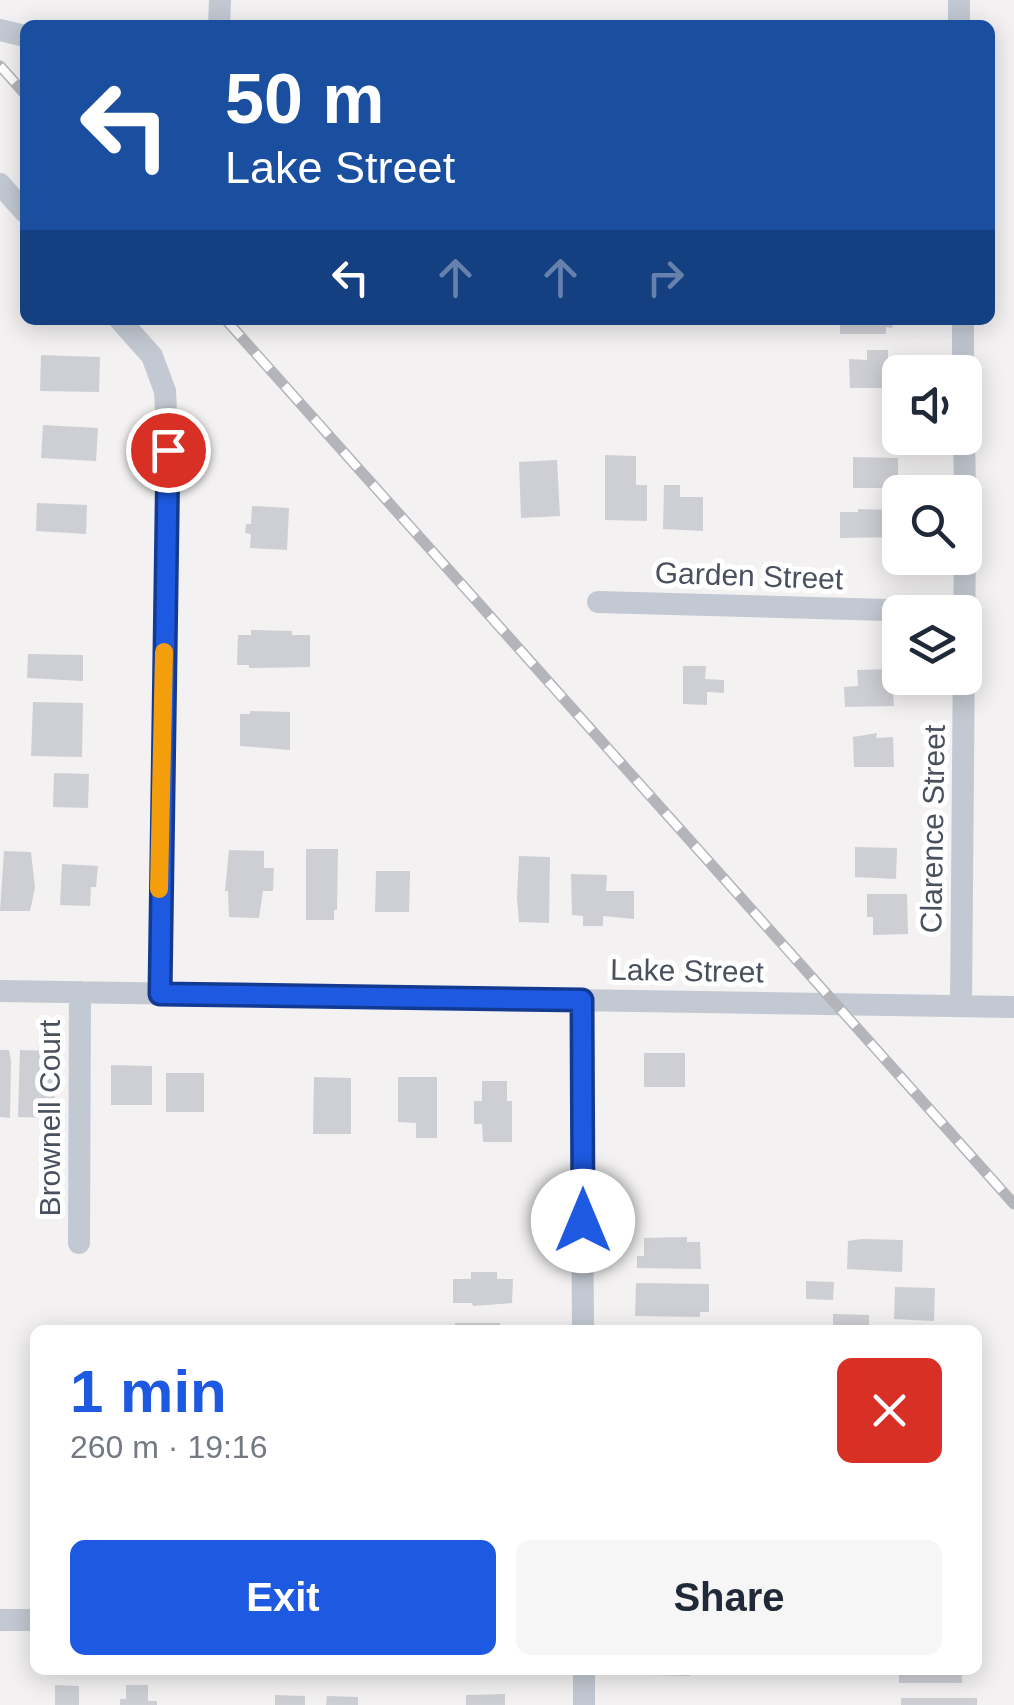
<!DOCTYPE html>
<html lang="en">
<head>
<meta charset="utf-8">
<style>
  body { margin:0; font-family:Helvetica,sans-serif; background:#f6f6f7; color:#1f2937; height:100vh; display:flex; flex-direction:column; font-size:38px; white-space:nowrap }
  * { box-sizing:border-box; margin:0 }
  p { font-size:32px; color:#747a83 }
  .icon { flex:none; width:55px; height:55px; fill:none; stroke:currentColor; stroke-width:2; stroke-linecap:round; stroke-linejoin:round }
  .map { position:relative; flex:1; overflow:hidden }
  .details { position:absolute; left:30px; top:1325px; width:952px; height:350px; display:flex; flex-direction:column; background:#fff; border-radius:15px; box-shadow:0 5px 25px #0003 }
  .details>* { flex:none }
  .top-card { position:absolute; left:20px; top:20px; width:975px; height:305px; border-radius:15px; box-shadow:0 5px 25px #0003; background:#1a4fa0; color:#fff; overflow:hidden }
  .controls { position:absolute; left:882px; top:355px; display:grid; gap:20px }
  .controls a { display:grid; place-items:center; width:100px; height:100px; border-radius:15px; background:#fff; box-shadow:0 5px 25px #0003; font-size:50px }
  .pin { position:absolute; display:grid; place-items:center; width:85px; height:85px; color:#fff; margin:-42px; border:5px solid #fff; border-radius:50%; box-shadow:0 2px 10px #0007 }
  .me { position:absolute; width:110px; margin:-55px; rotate:0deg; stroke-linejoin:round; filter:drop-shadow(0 0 8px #0008) }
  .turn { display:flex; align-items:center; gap:35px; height:210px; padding:0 40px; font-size:45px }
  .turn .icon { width:130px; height:130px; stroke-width:2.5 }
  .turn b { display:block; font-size:70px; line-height:85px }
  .lanes { display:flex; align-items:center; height:95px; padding:0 40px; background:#0003; justify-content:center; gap:50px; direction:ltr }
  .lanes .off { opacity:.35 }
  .round { display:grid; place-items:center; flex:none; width:105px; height:105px; border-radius:15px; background:#f6f6f7 }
  .headline { display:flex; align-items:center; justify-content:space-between; height:170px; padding:0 40px }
  h1 { font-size:60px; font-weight:700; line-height:75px; color:#1d59e1 }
  .action { display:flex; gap:20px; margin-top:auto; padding:20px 40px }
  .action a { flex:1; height:115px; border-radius:15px; background:#1d59e1; color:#fff; font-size:40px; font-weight:700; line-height:115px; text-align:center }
  .action a+a { background:#f6f6f7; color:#1f2937 }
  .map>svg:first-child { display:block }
  .building { fill:#cecfd5 }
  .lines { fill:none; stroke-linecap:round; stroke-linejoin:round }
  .minor { stroke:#c2c9d2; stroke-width:22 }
  .rail-casing { stroke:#b3b5bb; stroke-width:11 }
  .rail { stroke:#fff; stroke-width:8; stroke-dasharray:22; stroke-linecap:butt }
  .route-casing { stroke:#133a92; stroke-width:25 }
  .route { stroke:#1d59e1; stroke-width:18 }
  .slow { stroke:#f59e0b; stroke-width:18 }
  .labels { text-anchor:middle; stroke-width:10; stroke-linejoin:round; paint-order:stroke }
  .street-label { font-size:30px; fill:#49515e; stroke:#fff }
</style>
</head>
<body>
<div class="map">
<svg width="1014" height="1705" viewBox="0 0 1014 1705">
  <rect width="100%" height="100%" fill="#f3f1f1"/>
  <path class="building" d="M840 320H893L892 328 886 327V334H840Z
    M867 350H888V388H850L849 359 867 360Z
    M41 355 100 357 99 392 40 391Z
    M43 425 98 428 96 461 41 458Z
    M605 455 636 456V485H647V521L605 520Z
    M853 457 898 458V486H891V488H853Z
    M557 460 560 516 521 518 519 462Z
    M664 485H680V497H703V531L663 529Z
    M37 503 87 505 86 534 36 531Z
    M252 506 289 508 287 550 250 548 251 534 245 533 246 524H251Z
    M858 509 891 510V517H899V537L840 538V512H858Z
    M251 630 292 631V635H310V667L249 668V665H237L238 635H251Z
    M28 654 83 655V681L27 678Z
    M683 666H706L705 679 724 680V693L707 692V705L683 704Z
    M892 669 891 677 904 678V693H893L894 706 845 707 844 687 858 686 857 670Z
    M33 702 83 703 82 757 31 756Z
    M250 711 290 712V750L240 746V714H250Z
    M877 733 876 738 893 737 894 767H854L853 737Z
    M54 773 89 774 88 808 53 807Z
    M855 847 897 848 896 879 855 877Z
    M306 849H338L337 910H334V920H306Z
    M229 850 264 851V868H274L273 891H263L259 918 229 917 228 891H225Z
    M4 851 31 852 35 888 30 911H0Z
    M519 856 550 857 549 923 519 922 517 898Z
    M62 864 98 866 96 887H91L90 906 60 905Z
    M376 871H410L409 912H375Z
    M571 874 607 875 606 891H634V919L603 916V926H583V916L572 915Z
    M867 894H907L908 934 873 935V917H867Z
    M0 1050H9L11 1061 10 1118 0 1117Z
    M20 1050 56 1051 54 1118 18 1117Z
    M644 1053H685V1087H644Z
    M111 1065 152 1066V1105H111Z
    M166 1073H204V1112H166Z
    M314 1077 351 1078V1134H313Z
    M398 1077H437V1138H416V1123L398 1122Z
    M482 1081H507V1101H512V1142H483L482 1124H474V1101H482Z
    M687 1237V1242H700L701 1269 637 1268V1256H644V1238Z
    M862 1239 903 1240 902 1272 847 1269 848 1241Z
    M471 1272H497V1279H513L512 1303 473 1306 472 1303H453V1279H471Z
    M806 1281 834 1282 833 1300 806 1299Z
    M636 1283 709 1284V1312H700V1317L635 1316Z
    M895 1287 935 1288 934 1321 894 1319Z
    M833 1314 869 1315V1330H833Z
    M455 1323H500V1330H455Z
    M651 1670H690V1676L651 1675Z
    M899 1670H962V1683H899Z
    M55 1685 79 1686V1705H55Z
    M126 1685H148V1701H157V1705H120V1699H126Z
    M505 1694V1705H466V1695Z
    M275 1695 305 1696V1705H275Z
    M327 1696 358 1697V1705H326Z
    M901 1698H977V1705H901Z"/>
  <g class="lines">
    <path class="minor" d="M959 0V25
      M219 25 220 0
      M0 30 25 36
      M0 184 25 212
      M120 320 152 356 165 391 168 450 160 994
      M963 320V372
      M964 438 965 492
      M598 602 958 612
      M0 991 1014 1007
      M581 1000 583 1330
      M961 1006 965 532
      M79 1243 80 992
      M0 1620H35
      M584 1705V1670"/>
    <g class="rail-casing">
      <path id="rail" d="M0 66 25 94
        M226 320 1014 1204"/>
    </g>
    <use href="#rail" class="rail"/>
  </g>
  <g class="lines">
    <g class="route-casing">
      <path id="route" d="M168 450 160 994 582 1000 583 1221"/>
    </g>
    <use href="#route" class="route"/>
    <path class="slow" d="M159 889 164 652"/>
  </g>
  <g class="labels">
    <g class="street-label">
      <text transform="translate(749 576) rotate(2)" y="10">Garden Street</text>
      <text transform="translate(933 829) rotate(-89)" y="10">Clarence Street</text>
      <text transform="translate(687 971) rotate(1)" y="10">Lake Street</text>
      <text transform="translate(50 1118) rotate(-90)" y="10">Brownell Court</text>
    </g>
  </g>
</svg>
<div class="controls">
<a><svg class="icon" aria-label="sound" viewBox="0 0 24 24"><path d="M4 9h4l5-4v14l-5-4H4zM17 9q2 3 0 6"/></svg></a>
<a><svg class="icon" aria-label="search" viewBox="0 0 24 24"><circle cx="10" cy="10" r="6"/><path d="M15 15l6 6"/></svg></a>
<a><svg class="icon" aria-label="layers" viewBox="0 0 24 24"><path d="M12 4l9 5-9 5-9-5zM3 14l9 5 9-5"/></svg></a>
</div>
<div class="pin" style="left:168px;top:450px;background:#d93025"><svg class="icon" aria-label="arrive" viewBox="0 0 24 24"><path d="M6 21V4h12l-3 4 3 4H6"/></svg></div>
<svg class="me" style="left:583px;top:1221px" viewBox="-20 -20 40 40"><circle r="19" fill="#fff"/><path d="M0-13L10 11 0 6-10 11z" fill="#1d59e1"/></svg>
<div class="top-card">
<div class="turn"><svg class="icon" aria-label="left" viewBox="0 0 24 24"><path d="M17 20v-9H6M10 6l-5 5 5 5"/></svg><div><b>50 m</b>Lake Street</div></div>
<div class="lanes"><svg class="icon" aria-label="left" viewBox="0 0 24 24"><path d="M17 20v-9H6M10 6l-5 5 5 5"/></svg><svg class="icon off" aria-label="ahead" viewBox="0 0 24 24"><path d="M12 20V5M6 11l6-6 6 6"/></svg><svg class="icon off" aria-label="ahead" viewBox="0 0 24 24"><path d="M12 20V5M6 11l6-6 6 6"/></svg><svg class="icon off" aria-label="right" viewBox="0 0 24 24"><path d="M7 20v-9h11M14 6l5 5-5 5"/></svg></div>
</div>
<section class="details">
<div class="headline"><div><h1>1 min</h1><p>260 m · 19:16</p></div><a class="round" style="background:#d93025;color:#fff"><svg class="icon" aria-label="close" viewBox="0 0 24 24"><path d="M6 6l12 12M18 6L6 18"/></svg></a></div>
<div class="action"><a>Exit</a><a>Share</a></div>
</section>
</div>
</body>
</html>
